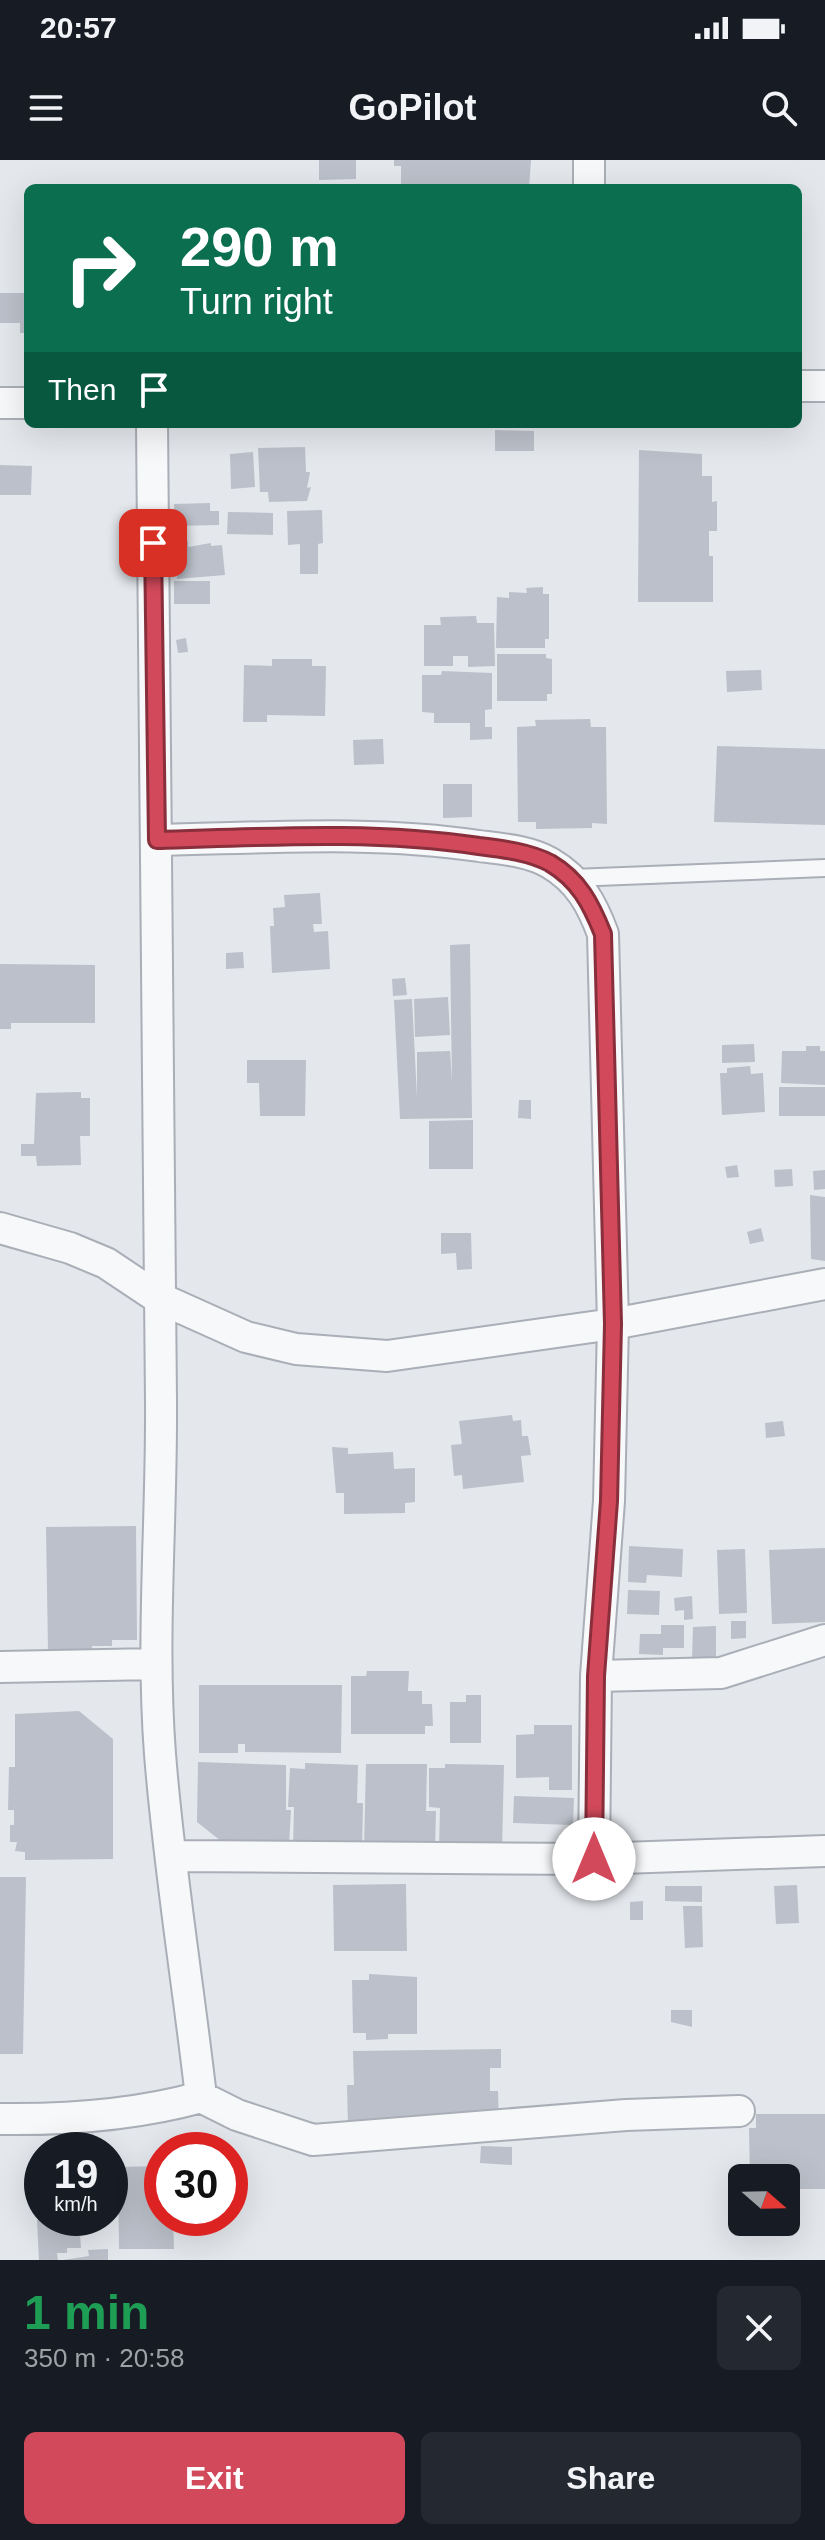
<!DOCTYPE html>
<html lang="en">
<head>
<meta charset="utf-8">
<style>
  body { margin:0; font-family:Helvetica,sans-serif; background:#242831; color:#f1f3f6; height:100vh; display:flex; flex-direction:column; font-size:30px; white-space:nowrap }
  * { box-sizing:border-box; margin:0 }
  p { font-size:26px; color:#9ea1a6 }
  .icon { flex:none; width:44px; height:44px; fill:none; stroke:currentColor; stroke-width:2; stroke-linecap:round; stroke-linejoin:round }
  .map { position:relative; height:2100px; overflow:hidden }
  .side { display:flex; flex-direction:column; background:#171b24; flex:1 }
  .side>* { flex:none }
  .guide { position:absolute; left:24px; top:24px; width:778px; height:244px; border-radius:12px; box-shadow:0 8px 32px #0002; background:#0b6e4f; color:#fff; overflow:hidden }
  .needle { width:52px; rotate:110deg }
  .buttons { position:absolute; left:728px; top:2004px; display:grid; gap:16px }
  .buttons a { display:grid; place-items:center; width:72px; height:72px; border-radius:12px; background:#171b24; box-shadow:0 8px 32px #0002; font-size:40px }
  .speed { position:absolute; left:24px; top:1972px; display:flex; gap:16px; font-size:40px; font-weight:700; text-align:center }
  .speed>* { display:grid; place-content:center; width:104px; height:104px; border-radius:50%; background:#171b24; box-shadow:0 8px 32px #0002; line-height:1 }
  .speed small { font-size:20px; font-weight:400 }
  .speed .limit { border:12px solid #d22; background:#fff; color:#111 }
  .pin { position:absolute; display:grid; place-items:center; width:68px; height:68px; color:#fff; margin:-34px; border-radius:16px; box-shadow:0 4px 12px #0006 }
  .me { position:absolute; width:88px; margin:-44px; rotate:0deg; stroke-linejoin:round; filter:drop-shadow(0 0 6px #0008) }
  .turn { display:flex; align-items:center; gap:28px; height:168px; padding:0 24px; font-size:36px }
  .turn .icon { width:104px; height:104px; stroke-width:2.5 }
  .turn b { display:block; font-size:56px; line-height:68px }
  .then { display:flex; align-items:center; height:76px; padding:0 24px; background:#0003; gap:16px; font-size:30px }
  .round { display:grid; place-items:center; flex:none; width:84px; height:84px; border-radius:12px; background:#242831 }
  .head { display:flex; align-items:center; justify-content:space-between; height:136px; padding:0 24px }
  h1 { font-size:48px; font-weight:800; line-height:60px; color:#1e9e55 }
  .cta { display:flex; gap:16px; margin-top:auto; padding:16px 24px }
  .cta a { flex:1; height:92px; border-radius:12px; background:#d1495b; color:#fff; font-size:32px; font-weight:800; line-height:92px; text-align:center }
  .cta a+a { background:#242831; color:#f1f3f6 }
  .status { display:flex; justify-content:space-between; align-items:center; height:56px; padding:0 40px; background:#171b24; direction:ltr }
  .status svg { height:22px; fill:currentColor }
  header { display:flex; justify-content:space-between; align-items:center; height:104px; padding:0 24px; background:#171b24; font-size:36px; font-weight:800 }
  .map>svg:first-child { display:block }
  .building { fill:#bbc0ca }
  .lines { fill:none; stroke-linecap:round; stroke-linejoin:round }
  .lane-casing { stroke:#a9aeb7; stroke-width:20 }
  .street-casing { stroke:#a9aeb7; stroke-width:34 }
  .lane { stroke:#f7f8fa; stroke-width:16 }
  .street { stroke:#f7f8fa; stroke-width:30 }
  .route-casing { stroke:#882f3b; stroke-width:20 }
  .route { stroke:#d1495b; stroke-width:14 }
</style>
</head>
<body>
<div class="status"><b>20:57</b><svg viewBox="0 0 49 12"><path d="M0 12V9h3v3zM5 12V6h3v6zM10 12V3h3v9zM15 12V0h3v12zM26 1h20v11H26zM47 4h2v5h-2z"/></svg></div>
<header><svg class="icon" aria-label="menu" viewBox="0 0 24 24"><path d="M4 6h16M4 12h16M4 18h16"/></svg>GoPilot<svg class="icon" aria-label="search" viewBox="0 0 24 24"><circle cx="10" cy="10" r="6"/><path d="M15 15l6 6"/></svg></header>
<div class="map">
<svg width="825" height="2100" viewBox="0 0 825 2100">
  <rect width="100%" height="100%" fill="#e4e7ec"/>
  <path class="building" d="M319 0H356V19L319 20Z
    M394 0H531L529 28H401V6H394Z
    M0 133H28V173H20V163H0Z
    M495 270 534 271V291H495Z
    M305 287 306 312H310L307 328 311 327 307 341 269 342 268 332H260L258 288Z
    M639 290 702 294V316H712V342L717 341V371H709V396H713V442H638Z
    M253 292 255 327 231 329 230 294Z
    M0 305 32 306 31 335H0Z
    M210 343V351H219V365L175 366 174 344Z
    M322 350 323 383 318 384V414H300V384L288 385 287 351Z
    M228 352 273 353V375L227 374Z
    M188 381V387L211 383V386L222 385 225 415 177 419 175 382Z
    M174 421H210V444H174Z
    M543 427V434H549V479H545V488H496L497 437 509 438V432L527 433 526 428Z
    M476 456 477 463H494L495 506 468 507V496H453V506H424V465H441L440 457Z
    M186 478 188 492 178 493 176 480Z
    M497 494H546V498L552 499V534H547V541H497Z
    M272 499H312V506H326L325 556 267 555V562H243L244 505 272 506Z
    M761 510 762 530 727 532 726 511Z
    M442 511 492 513V549L485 550V567H492V579L470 580V563H434V553L422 552V515H441Z
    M590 559 591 567H606L607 664 592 663V668L536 669V662H518L517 567 536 566 535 560Z
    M383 579 384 604 354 605 353 580Z
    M717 586 825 589V665L714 662Z
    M443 624H472V657L443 658Z
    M320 733 322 764H313L314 772 328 771 330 809 272 813 270 766H274L273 748 285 747 284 735Z
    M470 784 472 958 400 959 394 840 412 839 417 937V892L450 891 452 923 450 785Z
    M243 792 244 808 226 809V793Z
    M0 804 95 805V863H11V869H0Z
    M405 818 407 835 393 836 392 819Z
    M448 837 450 875 415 877 414 839Z
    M754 884 755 902 722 903V885Z
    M806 886H820V891H825V925L781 923 782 891H806Z
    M247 900H306L305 956H260L259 923H247Z
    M750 906 751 914 763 913 765 952 722 955 720 913H727V908Z
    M779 927H825V956H779Z
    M81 932V938H90V976H80L81 1005 37 1006 36 996H21V984H34L36 933Z
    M519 940H531V959L518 958Z
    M473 960V1009H429V961Z
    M737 1005 739 1017 727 1018 725 1007Z
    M792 1009 793 1026 775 1027 774 1010Z
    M825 1010V1029L814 1030 813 1011Z
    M810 1035 825 1037V1101L811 1099Z
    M761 1068 764 1081 750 1084 747 1072Z
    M441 1073H471L472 1109 457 1110 456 1093 441 1094Z
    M512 1255 513 1261 521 1260 522 1276H528L531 1295 521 1296 524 1322 463 1329 462 1315 454 1316 451 1285 462 1284 459 1261Z
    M783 1261 785 1276 766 1278 765 1263Z
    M332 1287 348 1288V1294L393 1292 394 1309 415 1308V1342L405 1343V1353L344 1354V1333H336Z
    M136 1366 137 1480H112V1486H92V1496L48 1491 46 1367Z
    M629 1386 683 1389 682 1417 647 1415 646 1423 628 1422Z
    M825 1388V1462L772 1464 769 1390Z
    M745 1389 747 1453 719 1454 717 1390Z
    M628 1430 660 1431 659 1455 627 1454Z
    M692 1436 693 1459 684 1460V1450L675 1451 674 1438Z
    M731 1461H746V1478L731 1479Z
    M661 1465H684V1488H663V1495L639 1494 640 1474H661Z
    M716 1466V1501H692L693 1467Z
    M367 1511H409L408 1531H422V1544H432L433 1566H425V1574H351V1516H366Z
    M199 1525H342L341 1593 245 1592V1584H238V1593H199Z
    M466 1535H481V1583H450V1542H466Z
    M79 1551 113 1579V1699L25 1700V1692L15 1691 17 1682H10V1665H14V1650H8L9 1607H15V1554Z
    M534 1565H572V1630H549V1617L516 1618V1575L534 1574Z
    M198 1602 286 1605V1650H291L289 1685H226L197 1662Z
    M305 1603 358 1605 357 1643H363L362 1691 293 1689 294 1647H288L290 1608 305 1609Z
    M366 1604H427L426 1651H436L435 1690 364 1689Z
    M445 1604 504 1605 502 1691 439 1690 440 1648 429 1647V1608H445Z
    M514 1636 574 1638 573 1665 513 1663Z
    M0 1717H26L23 1894H0Z
    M406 1724 407 1791H334L333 1725Z
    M797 1725 799 1763 776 1764 774 1726Z
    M665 1726H702V1742L665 1741Z
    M643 1741V1760H630V1742Z
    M683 1746H702L703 1787 685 1788Z
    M369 1814 417 1817V1874H388V1879L366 1880V1873H353L352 1820H369Z
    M671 1850H692V1867L671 1862Z
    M501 1889V1908H490V1931H498L499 1963 348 1965 347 1925H354L353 1891Z
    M756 1954H825V2029H786V2018H750L749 1968H756Z
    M481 1986 512 1987V2005L480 2003Z
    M162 2006V2058H173L174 2089H119L118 2007Z
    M65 2059 66 2074 80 2073 81 2088H67V2093H57L58 2100H39L37 2060Z
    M108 2089V2100H63L89 2096 88 2090Z"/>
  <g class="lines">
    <g class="lane-casing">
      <path id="lane" d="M572 718 825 708"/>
    </g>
    <g class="street-casing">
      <path id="street" d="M589 28V0
        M798 226H825
        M0 243H28
        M152 264C156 590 157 915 161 1241 162 1359 151 1476 160 1594 169 1709 188 1823 201 1937L237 1955 313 1980 626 1955 739 1951
        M157 680C264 678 373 670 479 686 503 689 529 691 550 703 579 720 592 744 603 774L613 1164 609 1341 596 1516 594 1699
        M0 1068 70 1088 106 1103 157 1137 246 1177 296 1189 387 1196 613 1164 825 1124
        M0 1507 156 1504
        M596 1516 721 1513 825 1480
        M171 1696 594 1699 825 1691
        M0 1959C68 1960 136 1955 201 1937"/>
    </g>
    <use href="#lane" class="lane"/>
    <use href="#street" class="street"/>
  </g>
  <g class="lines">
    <g class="route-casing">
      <path id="route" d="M153 383 157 680C264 677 373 670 479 686 503 689 529 692 550 703 579 720 591 744 603 774L613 1164 609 1341 596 1516 594 1699"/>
    </g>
    <use href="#route" class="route"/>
  </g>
</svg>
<div class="buttons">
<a><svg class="needle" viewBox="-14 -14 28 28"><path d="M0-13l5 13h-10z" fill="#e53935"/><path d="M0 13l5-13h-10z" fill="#9ea1a6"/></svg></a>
</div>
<div class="speed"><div>19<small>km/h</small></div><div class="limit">30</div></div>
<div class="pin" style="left:153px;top:383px;background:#d93025"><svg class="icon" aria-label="arrive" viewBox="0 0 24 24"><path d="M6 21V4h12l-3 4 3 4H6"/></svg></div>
<svg class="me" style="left:594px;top:1699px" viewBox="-20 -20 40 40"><circle r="19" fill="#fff"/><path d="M0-13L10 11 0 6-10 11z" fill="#d1495b"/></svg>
<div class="guide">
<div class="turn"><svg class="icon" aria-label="right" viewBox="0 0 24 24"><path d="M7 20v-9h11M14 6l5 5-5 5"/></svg><div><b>290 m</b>Turn right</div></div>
<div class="then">Then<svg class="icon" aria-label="arrive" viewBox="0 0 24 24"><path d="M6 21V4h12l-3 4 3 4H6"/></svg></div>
</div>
</div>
<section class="side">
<div class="head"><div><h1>1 min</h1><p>350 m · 20:58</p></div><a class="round"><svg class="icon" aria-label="close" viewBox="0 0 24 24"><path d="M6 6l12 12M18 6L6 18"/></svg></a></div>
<div class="cta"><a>Exit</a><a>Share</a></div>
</section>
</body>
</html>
